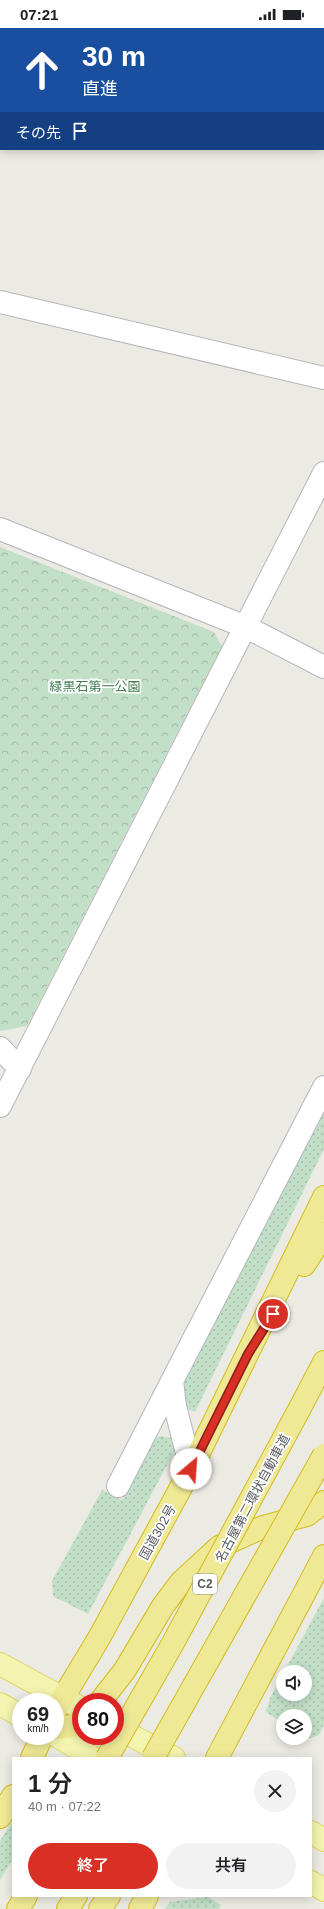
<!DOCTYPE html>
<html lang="ja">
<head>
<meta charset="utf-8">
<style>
  body { margin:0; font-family:Helvetica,"Noto Sans JP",sans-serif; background:#f2f2f2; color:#202124; height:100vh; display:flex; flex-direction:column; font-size:15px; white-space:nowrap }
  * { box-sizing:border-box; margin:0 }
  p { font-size:13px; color:#757577 }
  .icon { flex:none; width:22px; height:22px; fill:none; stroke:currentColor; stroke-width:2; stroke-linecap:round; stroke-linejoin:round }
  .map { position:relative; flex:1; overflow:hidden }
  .panel { position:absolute; left:12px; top:1729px; width:300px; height:140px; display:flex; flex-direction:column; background:#fff; border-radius:0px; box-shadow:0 2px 10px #0003 }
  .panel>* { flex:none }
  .top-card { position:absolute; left:0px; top:0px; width:324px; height:122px; box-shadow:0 2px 10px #0003; background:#1a4fa0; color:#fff; overflow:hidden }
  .buttons { position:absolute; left:276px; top:1637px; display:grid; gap:8px }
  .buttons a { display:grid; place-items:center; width:36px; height:36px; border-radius:50%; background:#fff; box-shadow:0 2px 10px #0003; font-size:20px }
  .speed { position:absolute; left:12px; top:1665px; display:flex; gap:8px; font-size:20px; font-weight:700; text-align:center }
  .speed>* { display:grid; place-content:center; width:52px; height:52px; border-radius:50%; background:#fff; box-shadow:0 2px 10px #0003; line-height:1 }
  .speed small { font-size:10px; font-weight:400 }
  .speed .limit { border:6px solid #d22; background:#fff; color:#111 }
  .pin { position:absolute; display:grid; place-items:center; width:34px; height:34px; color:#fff; margin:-17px; border:2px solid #fff; border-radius:50%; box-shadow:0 1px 4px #0007 }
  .me { position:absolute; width:44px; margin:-22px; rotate:27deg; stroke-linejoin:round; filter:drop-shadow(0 0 3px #0008) }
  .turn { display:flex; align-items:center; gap:14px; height:84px; padding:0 16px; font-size:18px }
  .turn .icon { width:52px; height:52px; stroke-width:2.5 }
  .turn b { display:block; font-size:28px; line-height:34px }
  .then { display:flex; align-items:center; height:38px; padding:0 16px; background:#0003; gap:8px; font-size:15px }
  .round { display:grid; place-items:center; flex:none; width:42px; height:42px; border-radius:21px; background:#f2f2f2 }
  .head { display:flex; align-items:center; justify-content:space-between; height:68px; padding:0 16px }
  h1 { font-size:24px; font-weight:600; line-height:30px }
  .button { display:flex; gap:8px; margin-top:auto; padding:8px 16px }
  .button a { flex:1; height:46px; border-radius:24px; background:#d93025; color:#fff; font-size:16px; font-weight:600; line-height:46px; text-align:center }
  .button a+a { background:#f2f2f2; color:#202124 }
  .status { display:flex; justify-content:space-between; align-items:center; height:28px; padding:0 20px; background:#fff; direction:ltr }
  .status svg { height:11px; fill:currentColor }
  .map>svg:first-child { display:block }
  .grass { fill:url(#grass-dots) }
  .forest { fill:url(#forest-crowns) }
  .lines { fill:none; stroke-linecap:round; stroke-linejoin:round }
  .street-casing { stroke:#b5b6bb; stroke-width:24 }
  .primary-casing { stroke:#dfd468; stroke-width:24 }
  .highway-casing { stroke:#d2bb1c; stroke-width:24 }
  .street { stroke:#fff; stroke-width:22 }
  .primary { stroke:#f3f4af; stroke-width:22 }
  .highway { stroke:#efe996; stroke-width:22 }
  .highway-bridge-casing { stroke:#d2bb1c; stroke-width:24; stroke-linecap:butt }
  .highway-bridge { stroke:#efe996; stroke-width:22 }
  .route-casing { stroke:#8d1f18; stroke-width:10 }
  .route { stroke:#d93025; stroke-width:7 }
  .labels { text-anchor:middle; stroke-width:3.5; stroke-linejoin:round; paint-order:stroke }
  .shield { fill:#fff; stroke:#8c8d90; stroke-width:1 }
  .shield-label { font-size:12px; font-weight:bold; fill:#5b5c61 }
  .park-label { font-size:13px; fill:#3e7d4d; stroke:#fff }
  .street-label { font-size:13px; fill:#5b5c61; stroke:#fff }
</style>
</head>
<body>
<div class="status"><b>07:21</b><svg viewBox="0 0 49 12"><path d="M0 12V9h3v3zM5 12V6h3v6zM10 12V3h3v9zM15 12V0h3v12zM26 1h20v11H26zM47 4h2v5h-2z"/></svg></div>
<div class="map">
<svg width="324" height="1881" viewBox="0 0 324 1881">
  <defs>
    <pattern id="grass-dots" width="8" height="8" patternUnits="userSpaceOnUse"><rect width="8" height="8" fill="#c2e0c8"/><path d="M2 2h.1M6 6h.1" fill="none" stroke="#a1b9a6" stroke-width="1.8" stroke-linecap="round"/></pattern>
    <pattern id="forest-crowns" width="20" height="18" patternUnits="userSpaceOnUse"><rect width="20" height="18" fill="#c2e0c8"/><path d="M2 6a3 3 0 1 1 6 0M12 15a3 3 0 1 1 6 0" fill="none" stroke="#a1b9a6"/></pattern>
  </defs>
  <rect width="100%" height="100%" fill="#ecebe3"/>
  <path class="grass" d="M324 1077V1121L195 1384 180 1377 184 1347Z
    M160 1408 172 1410 175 1417V1422L88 1586 53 1568 52 1553 102 1462 122 1472 155 1411Z
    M324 1570V1697L319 1707 310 1710 305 1708V1688H283V1695L266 1684 270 1670 283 1645V1666H305V1644H284Z
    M13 1792V1830L0 1852V1813Z
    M208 1869 221 1877 219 1881H165L170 1874Z"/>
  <path class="forest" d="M0 519 214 604 222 618 27 998 1 1003 0 1002Z"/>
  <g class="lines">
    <g class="street-casing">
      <path id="street" d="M0 59H1
        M323 97H324
        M0 274 324 350
        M0 501 246 599 324 639
        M0 1020 20 1041
        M0 1078 324 445
        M191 1441 175 1378 172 1353 324 1059
        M118 1458 172 1353"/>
    </g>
    <g class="primary-casing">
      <path id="primary" d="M0 1636 81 1680
        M0 1676 21 1688
        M115 1699 174 1730
        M55 1707 94 1730
        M311 1804 324 1812
        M311 1854 324 1862"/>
    </g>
    <g class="highway-casing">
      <path id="highway" d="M304 1237 324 1206
        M300 1380 324 1334
        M100 1674 125 1642 163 1578 181 1554 219 1519 263 1499 307 1487 324 1474
        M55 1683 99 1610 191 1441 324 1169
        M55 1700 73 1698 81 1691
        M32 1730 42 1708
        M217 1730 324 1528
        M0 1789 13 1768
        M18 1881 26 1868
        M68 1881 76 1868
        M100 1881 109 1868
        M140 1881 147 1868"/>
    </g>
    <use href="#street" class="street"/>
    <use href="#primary" class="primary"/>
    <use href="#highway" class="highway"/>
    <g class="highway-bridge-casing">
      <path id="highway-bridge" d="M107 1730 173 1615 300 1380
        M153 1730 324 1427"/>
    </g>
    <use href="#highway-bridge" class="highway-bridge"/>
  </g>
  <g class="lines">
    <g class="route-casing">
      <path id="route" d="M191 1441 248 1326 273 1286"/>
    </g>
    <use href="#route" class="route"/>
  </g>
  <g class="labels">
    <rect class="shield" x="193" y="1546" width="24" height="20" rx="3"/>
    <g class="shield-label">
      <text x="205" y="1560">C2</text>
    </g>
    <g class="park-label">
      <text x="95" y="663">緑黒石第一公園</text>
    </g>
    <g class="street-label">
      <text transform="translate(252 1470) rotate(-62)" y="5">名古屋第二環状自動車道</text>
      <text transform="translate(157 1504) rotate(-61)" y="5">国道302号</text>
    </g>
  </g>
</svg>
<div class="buttons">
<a><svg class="icon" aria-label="sound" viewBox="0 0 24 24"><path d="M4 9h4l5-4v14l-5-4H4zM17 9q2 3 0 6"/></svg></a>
<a><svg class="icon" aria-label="layers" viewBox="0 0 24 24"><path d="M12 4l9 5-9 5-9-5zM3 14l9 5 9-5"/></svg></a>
</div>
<div class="speed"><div>69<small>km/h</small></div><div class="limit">80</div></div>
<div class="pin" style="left:273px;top:1286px;background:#d93025"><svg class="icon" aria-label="arrive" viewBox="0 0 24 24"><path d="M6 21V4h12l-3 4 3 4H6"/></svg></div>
<svg class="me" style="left:191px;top:1441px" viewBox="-20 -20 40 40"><circle r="19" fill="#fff"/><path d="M0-13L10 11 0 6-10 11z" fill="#d93025"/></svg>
<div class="top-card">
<div class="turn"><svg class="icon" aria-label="ahead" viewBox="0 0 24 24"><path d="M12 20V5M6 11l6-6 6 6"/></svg><div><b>30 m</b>直進</div></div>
<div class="then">その先<svg class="icon" aria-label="arrive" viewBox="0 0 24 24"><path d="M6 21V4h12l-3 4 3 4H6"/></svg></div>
</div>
<section class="panel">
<div class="head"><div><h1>1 分</h1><p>40 m · 07:22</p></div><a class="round"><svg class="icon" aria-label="close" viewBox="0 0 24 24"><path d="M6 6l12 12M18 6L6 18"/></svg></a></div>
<div class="button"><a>終了</a><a>共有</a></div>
</section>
</div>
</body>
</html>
